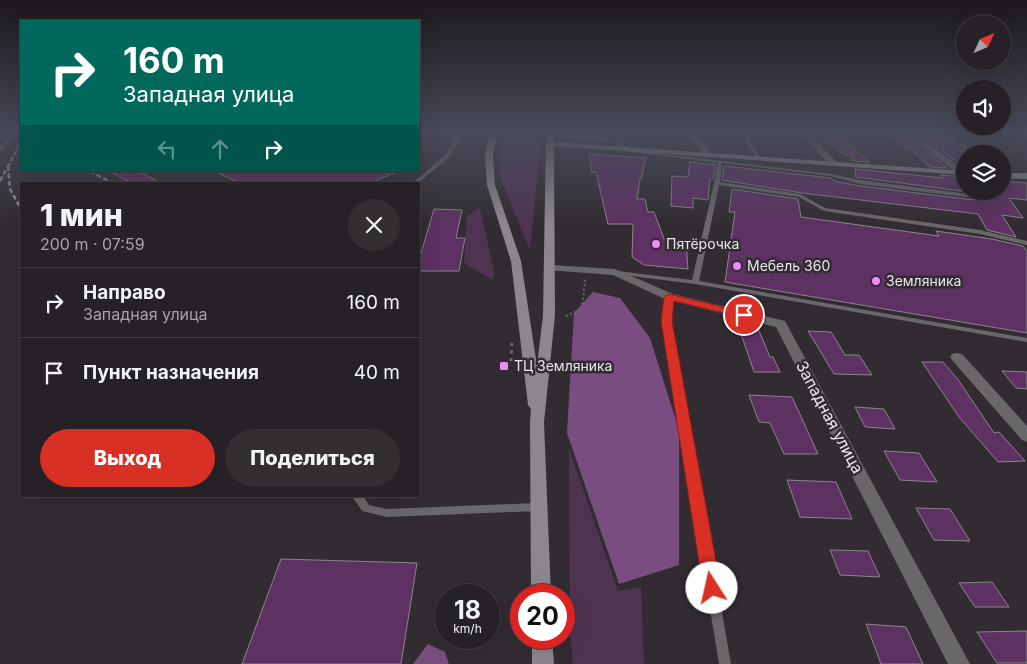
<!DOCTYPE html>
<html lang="ru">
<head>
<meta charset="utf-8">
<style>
  body { margin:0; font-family:Inter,sans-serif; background:#322e32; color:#f1f3f6; height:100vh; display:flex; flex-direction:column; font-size:19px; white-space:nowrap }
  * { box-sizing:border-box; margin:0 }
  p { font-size:16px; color:#a4a3a7 }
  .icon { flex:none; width:28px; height:28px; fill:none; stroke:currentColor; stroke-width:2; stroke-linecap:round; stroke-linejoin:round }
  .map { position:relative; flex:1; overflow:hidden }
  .side { position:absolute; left:20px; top:182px; width:400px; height:315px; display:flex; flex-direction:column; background:#262126; border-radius:0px; box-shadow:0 5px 20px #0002,0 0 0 1px #423e43 }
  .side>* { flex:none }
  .banner { position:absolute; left:20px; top:20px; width:400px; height:152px; border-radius:0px; box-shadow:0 5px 20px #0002,0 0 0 1px #423e43; background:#00695c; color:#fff; overflow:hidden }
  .needle { width:32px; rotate:46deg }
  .tools { position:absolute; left:956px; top:15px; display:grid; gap:10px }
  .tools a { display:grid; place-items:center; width:55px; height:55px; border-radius:50%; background:#262126; box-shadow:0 5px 20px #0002,0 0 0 1px #423e43; font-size:25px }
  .speed { position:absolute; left:435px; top:584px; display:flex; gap:10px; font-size:25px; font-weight:700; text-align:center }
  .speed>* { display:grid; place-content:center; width:65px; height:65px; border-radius:50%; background:#262126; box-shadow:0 5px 20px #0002,0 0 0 1px #423e43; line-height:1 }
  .speed small { font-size:12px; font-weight:400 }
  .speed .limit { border:8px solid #d22; background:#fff; color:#111 }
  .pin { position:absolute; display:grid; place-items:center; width:42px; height:42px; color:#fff; margin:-21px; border:2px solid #fff; border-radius:50%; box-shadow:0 1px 5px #0007 }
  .me { position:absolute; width:55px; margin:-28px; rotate:350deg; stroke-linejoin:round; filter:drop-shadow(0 0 4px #0008) }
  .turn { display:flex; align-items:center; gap:18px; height:105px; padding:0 20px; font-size:22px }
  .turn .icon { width:65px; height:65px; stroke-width:2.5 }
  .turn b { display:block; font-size:35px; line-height:42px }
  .lanes { display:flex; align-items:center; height:48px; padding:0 20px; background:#0003; justify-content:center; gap:25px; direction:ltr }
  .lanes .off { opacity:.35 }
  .round { display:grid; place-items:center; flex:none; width:52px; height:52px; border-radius:26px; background:#322e32 }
  .head { display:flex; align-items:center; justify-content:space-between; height:85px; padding:0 20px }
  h1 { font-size:30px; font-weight:800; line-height:38px }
  .cta { display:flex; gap:10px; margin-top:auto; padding:10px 20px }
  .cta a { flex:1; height:58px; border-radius:30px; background:#d93025; color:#fff; font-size:20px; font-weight:800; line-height:58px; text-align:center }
  .cta a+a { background:#322e32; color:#f1f3f6 }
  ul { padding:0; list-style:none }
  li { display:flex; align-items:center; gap:15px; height:70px; padding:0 20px; border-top:1px solid #423e43 }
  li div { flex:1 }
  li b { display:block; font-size:19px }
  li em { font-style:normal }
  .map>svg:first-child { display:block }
  .green { fill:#4f3452 }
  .forest { fill:#7a4d80 }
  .building { fill:#5d3162; stroke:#8c858c }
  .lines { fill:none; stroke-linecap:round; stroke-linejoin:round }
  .path-far1 { stroke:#6c676c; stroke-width:2; stroke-dasharray:2 2.5; stroke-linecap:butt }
  .path { stroke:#6c676c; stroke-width:3; stroke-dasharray:3 4.5; stroke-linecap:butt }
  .lane { fill:#6a676a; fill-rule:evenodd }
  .street { fill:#6a676a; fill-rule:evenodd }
  .secondary { fill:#8c878c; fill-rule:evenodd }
  .rail { stroke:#9c989c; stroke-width:2.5; stroke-dasharray:5 2.5; stroke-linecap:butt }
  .route { fill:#d93025; stroke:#8d1f18 }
  .poi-dot { fill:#ed8cf9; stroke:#322c32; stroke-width:2 }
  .labels { text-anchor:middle; stroke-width:5; stroke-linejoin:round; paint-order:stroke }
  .poi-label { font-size:14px; fill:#eae6ea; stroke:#322c32; text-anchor:start }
  .near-street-label { font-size:16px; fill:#eae6ea; stroke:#322c32 }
</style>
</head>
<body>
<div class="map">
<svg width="1027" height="664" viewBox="0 0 1027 664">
  <rect width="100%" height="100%" fill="#322c32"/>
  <path class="green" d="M503 137 517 139 541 137 530 250 499 175Z
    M480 208 494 272 493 280 464 263 467 216Z
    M569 449 618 591 641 587 644 664H573L570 631Z"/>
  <path class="forest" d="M569 132H606L609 142 570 139Z
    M593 292 620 298 650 338 679 430V565L619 584 567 433 574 313Z
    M428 644 445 652 449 664H413Z"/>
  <path class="building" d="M818 132H835L869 162 853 161 852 155H844Z
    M886 132H903L947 168 930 167 909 148H906Z
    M917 132 940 133 957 145H965V168Z
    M589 154 646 158 641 179H640L637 199H645L648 212H654L664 239 686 241 688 269 644 265 632 257 633 224H608L596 172H592Z
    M690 162 716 165 713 179H710L708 200 693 198V208L671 206 672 176 688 177Z
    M724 166 831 178 834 181 860 186 974 200 979 196 976 193 856 177 855 169 943 178 940 175 965 177V191H1002V181L1027 183V200L1009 198 1023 218 1002 215 1016 237 987 230 978 214 802 193 722 180Z
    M109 171H138L163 184H133Z
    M214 171H398L369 184H242Z
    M732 189 798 199 801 217 939 236 936 231 992 239 1023 246 1027 251V333L725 282 735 212H729Z
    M434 209 462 210 456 238H465L459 271H419V260Z
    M738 325 757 326 770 357H773L780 372H754Z
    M808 331 831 332 845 355H859L872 375 834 374Z
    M922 362H943L959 381 994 433 999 432 1025 461 998 462 959 417Z
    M1002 371 1027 372V389L1016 388Z
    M749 395 792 397 818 454H784L770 423 759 422Z
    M855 407 884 409 895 429 865 427Z
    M884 451 919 453 937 482 900 480Z
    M787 480 836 482 852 519 800 517Z
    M916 508 950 509 970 541 934 540Z
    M830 550 868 551 880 577 840 575Z
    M281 559 417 563 401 664H242Z
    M992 582 1009 607H975L959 583Z
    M866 624 906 627 923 664H881Z
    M1027 631V663H997L977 632Z"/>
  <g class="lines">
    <path class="path-far1" d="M566 316 582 309 585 280"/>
    <path class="path" d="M511 361 512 340"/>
    <path class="lane" d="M460 132H464L449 157 417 184H412L445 155Z
      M744 138H748L762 159V160H758L744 139Z
      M620 147 631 150 831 174 860 180 976 195 977 196 974 198 860 184 831 176 722 163 720 182 800 194 825 208 980 230 1027 241V245L980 234 824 211 799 197 719 185 699 281 1027 338V342L695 284 615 274 614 273 617 271 692 280 714 183 718 163 630 152 620 149Z
      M669 295 672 297 671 321 731 664H719L663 321 666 297Z
      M352 496H363L369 505 387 509 538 503 542 504 543 507 542 510 538 511 387 517 362 511Z"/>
    <path class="street" d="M613 132H621L625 150 618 148Z
      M689 132H697L711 155 710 157H704Z
      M799 132H807L837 162V166H831Z
      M905 132H914L964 170V174H958Z
      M1018 132H1027V137Z
      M550 265 615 269 673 294 785 321 970 664H948L776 327 665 299 613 275 546 270 545 268Z
      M957 353 962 354 1027 426V442L1022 440 952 360 950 357 952 354Z"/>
    <path class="secondary" d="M489 132H497L493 156 495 185 521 261 537 366 543 315 546 134 523 138 499 132 523 134 554 132V142L965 171V175L554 146 555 315 544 422 551 595H531L530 422 531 409 528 405 511 261 487 185 485 156Z
      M1002 173H1027V179L1002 178Z
      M532 638H552L554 664H532Z"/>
    <path class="rail" d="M0 149 16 132
      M8 166 10 189 21 209
      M90 171 114 184
      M0 181 21 142"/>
  </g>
  <linearGradient id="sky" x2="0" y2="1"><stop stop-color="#1c181c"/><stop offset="0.59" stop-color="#494b5a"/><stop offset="1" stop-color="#494b5a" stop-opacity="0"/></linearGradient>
  <rect width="1027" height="225" fill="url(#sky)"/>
  <path class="route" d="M669 294 748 313 749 315 744 318 674 301 672 321 721 588 718 594 712 596 706 594 703 588 661 321 664 297Z"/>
  <g class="poi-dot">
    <circle cx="656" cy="244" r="5"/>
    <circle cx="737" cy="266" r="5"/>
    <circle cx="876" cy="281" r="5"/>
    <rect x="499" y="361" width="10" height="10" rx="2.5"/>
  </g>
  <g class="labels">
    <g class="poi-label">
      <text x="666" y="249">Пятёрочка</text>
      <text x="747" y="271">Мебель 360</text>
      <text x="886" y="286">Земляника</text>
      <text x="514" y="371">ТЦ Земляника</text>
    </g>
    <g class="near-street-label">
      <text transform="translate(830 417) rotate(62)" y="6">Западная улица</text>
    </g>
  </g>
</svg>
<div class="tools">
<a><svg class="needle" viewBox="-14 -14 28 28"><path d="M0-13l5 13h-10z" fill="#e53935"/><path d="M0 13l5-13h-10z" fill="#a4a3a7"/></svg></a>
<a><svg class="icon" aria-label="sound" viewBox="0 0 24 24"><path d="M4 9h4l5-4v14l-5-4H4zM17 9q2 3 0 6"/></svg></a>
<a><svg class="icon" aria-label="layers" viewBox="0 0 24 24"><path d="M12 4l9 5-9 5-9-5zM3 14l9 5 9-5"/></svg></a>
</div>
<div class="speed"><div>18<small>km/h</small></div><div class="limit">20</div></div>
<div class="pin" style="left:744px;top:315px;background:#d93025"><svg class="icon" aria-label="arrive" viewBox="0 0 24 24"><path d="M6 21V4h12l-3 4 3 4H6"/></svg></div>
<svg class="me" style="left:712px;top:588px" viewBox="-20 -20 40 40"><circle r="19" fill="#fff"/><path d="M0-13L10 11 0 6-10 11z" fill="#d93025"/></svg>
<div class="banner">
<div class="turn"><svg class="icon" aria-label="right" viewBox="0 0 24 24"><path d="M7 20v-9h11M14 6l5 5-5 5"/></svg><div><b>160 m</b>Западная улица</div></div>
<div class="lanes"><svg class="icon off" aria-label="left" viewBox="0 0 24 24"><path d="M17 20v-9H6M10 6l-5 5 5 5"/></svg><svg class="icon off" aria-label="ahead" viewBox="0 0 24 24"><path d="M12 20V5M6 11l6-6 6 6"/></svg><svg class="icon" aria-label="right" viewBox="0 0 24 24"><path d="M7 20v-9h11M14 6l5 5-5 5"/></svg></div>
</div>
<section class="side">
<div class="head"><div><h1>1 мин</h1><p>200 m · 07:59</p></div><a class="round"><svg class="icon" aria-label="close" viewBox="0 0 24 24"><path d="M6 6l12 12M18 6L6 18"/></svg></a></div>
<ul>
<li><svg class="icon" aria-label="right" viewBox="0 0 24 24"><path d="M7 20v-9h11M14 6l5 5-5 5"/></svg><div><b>Направо</b><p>Западная улица</p></div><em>160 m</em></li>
<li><svg class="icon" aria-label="arrive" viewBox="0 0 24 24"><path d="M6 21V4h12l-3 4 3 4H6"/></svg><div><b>Пункт назначения</b></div><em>40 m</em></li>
</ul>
<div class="cta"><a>Выход</a><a>Поделиться</a></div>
</section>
</div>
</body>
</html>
